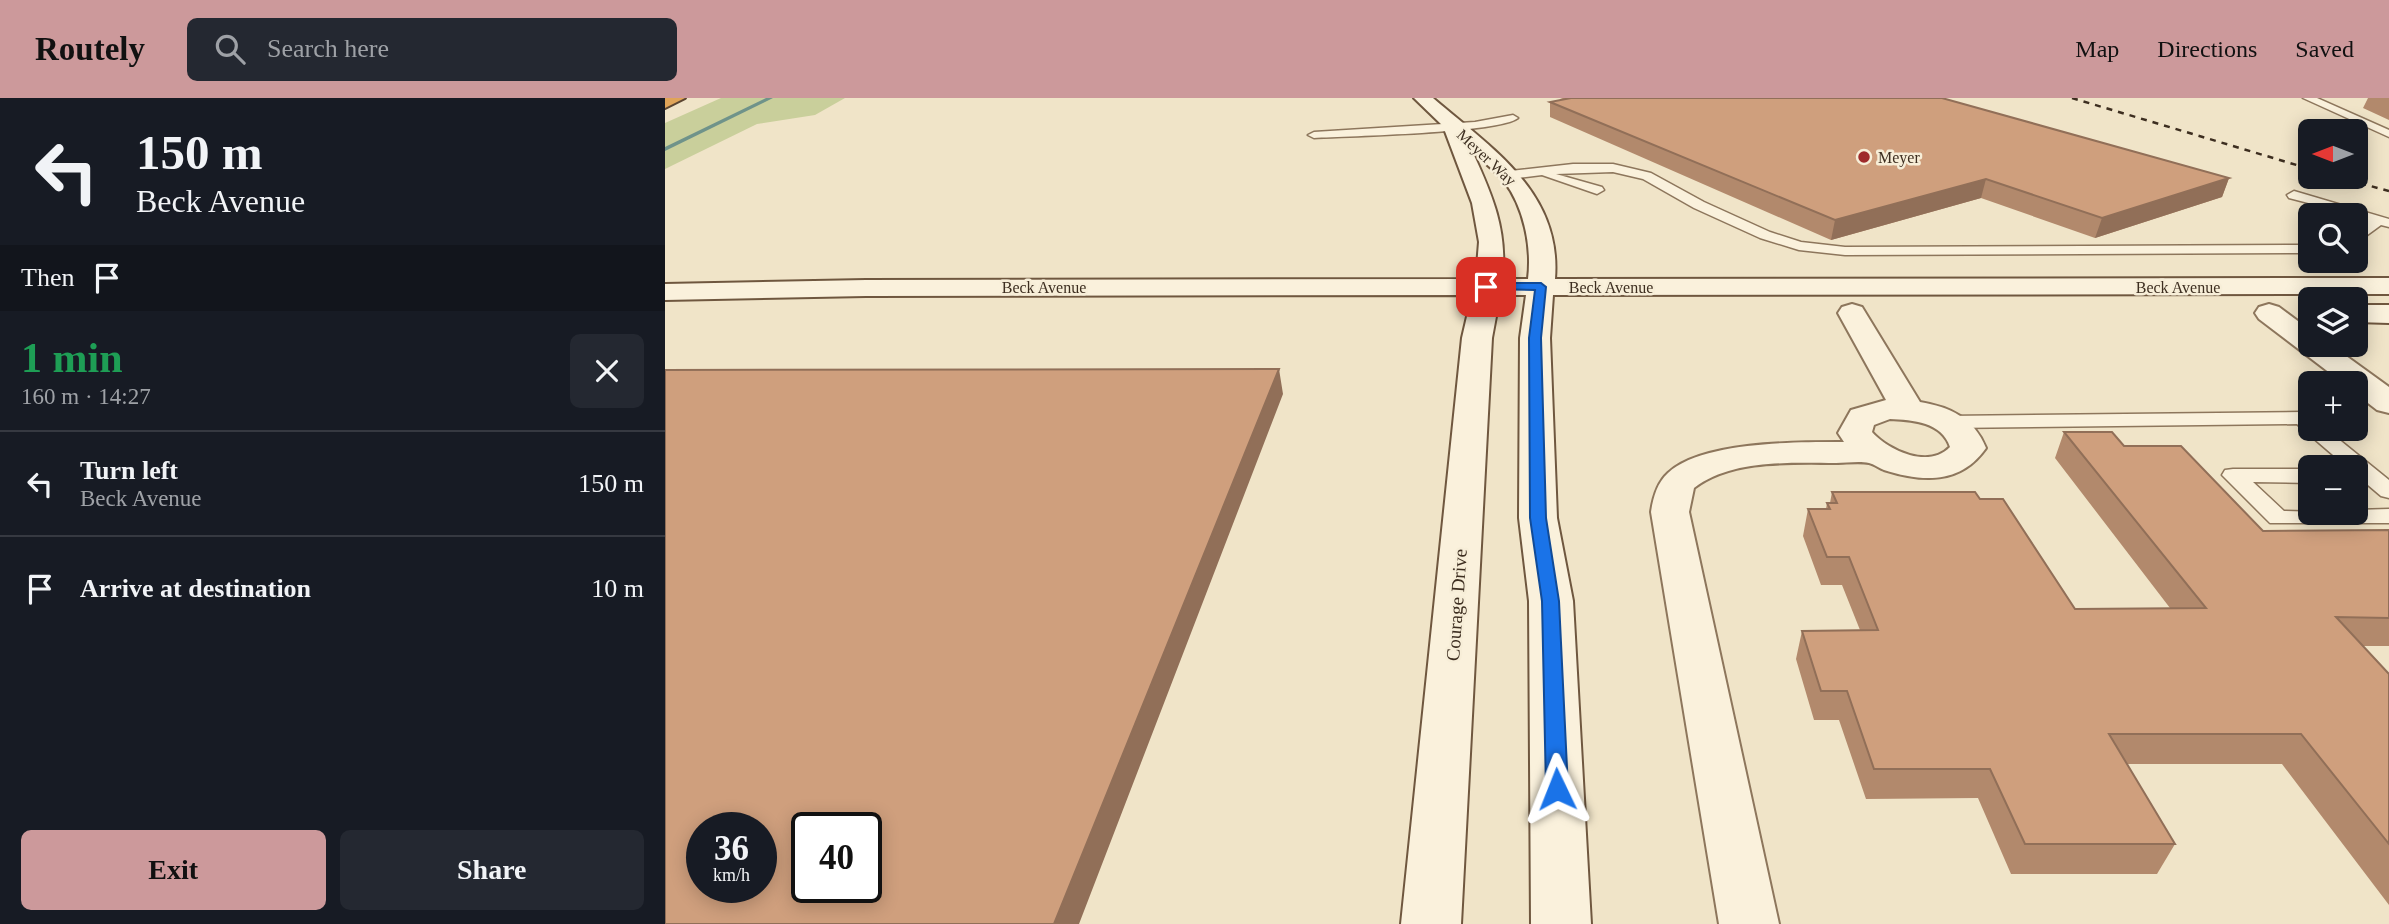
<!DOCTYPE html>
<html lang="en">
<head>
<meta charset="utf-8">
<style>
  body { margin:0; font-family:Georgia,serif; background:#242831; color:#f1f3f6; height:100vh; display:flex; flex-direction:column; font-size:26px; white-space:nowrap }
  * { box-sizing:border-box; margin:0 }
  p { font-size:23px; color:#9ea1a6 }
  .icon { flex:none; width:38px; height:38px; fill:none; stroke:currentColor; stroke-width:2; stroke-linecap:round; stroke-linejoin:round }
  .map { position:relative; flex:1; overflow:hidden }
  .details { display:flex; flex-direction:column; background:#171b24; width:665px }
  .details>* { flex:none }
  .banner { background:#171b24; color:#f1f3f6; overflow:hidden }
  .needle { width:46px; rotate:270deg }
  .controls { position:absolute; left:1633px; top:21px; display:grid; gap:14px }
  .controls a { display:grid; place-items:center; width:70px; height:70px; border-radius:10px; background:#171b24; box-shadow:0 4px 18px #0003; font-size:35px }
  .speed { position:absolute; left:21px; top:714px; display:flex; gap:14px; font-size:35px; font-weight:700; text-align:center }
  .speed>* { display:grid; place-content:center; width:91px; height:91px; border-radius:50%; background:#171b24; box-shadow:0 4px 18px #0003; line-height:1 }
  .speed small { font-size:18px; font-weight:400 }
  .speed .limit { border:4px solid #111; border-radius:10px; background:#fff; color:#111 }
  .pin { position:absolute; display:grid; place-items:center; width:60px; height:60px; color:#fff; margin:-30px; border-radius:14px; box-shadow:0 4px 10px #0006 }
  .me { position:absolute; width:77px; margin:-38px; rotate:358deg; stroke-linejoin:round; filter:drop-shadow(0 0 5px #0008) }
  .turn { display:flex; align-items:center; gap:24px; height:147px; padding:0 21px; font-size:32px }
  .turn .icon { width:91px; height:91px; stroke-width:2.5 }
  .turn b { display:block; font-size:49px; line-height:60px }
  .then { display:flex; align-items:center; height:66px; padding:0 21px; background:#0003; gap:14px; font-size:26px }
  .round { display:grid; place-items:center; flex:none; width:74px; height:74px; border-radius:10px; background:#242831 }
  .summary { display:flex; align-items:center; justify-content:space-between; height:119px; padding:0 21px }
  h1 { font-size:42px; font-weight:800; line-height:52px; color:#1e9e55 }
  .primary-button { display:flex; gap:14px; margin-top:auto; padding:14px 21px }
  .primary-button a { flex:1; height:80px; border-radius:10px; background:#cc999b; color:#111; font-size:28px; font-weight:800; line-height:80px; text-align:center }
  .primary-button a+a { background:#242831; color:#f1f3f6 }
  ul { padding:0; list-style:none }
  li { display:flex; align-items:center; gap:21px; height:105px; padding:0 21px; border-top:2px solid #363941 }
  li div { flex:1 }
  li b { display:block; font-size:26px }
  li em { font-style:normal }
  header { display:flex; align-items:center; gap:42px; box-sizing:border-box; height:98px; padding:0 35px; background:#cc999b; color:#111 }
  header strong { font-size:33px }
  nav { display:flex; gap:38px; margin-inline-start:auto; font-size:24px }
  .search { width:490px; height:63px; background:#242831; display:flex; align-items:center; gap:18px; box-sizing:border-box; padding:0 24px; border-radius:10px; color:#9ea1a6; font-size:26px }
  main { display:flex; flex:1; min-height:0 }
  .map>svg:first-child { display:block }
  .green { fill:#c9cf9b }
  .lines { fill:none; stroke-linecap:round; stroke-linejoin:round }
  .stream { fill:#6f938a; fill-rule:evenodd }
  .lane-casing { stroke:#8d765c; stroke-width:3 }
  .street-casing { stroke:#8d765c; stroke-width:4 }
  .secondary-casing { stroke:#6f573f; stroke-width:4 }
  .highway-casing { stroke:#5b4430; stroke-width:4 }
  .lane { fill:#faf1dc; fill-rule:evenodd }
  .street { fill:#faf1dc; fill-rule:evenodd }
  .secondary { fill:#faf1dc; fill-rule:evenodd }
  .highway { fill:#e0a458; fill-rule:evenodd }
  .rail { stroke:#3d2e20; stroke-width:2.5; stroke-dasharray:6 6; stroke-linecap:butt }
  .wall { fill:#b2896c }
  .shaded-wall { fill:#916f58 }
  .building { fill:#cf9f7d; stroke:#916f58; stroke-width:2; fill-rule:evenodd }
  .route { fill:#1a73e8; stroke:#114b97; stroke-width:2 }
  .poi-dot { fill:#9e2a2b; stroke:#f7eed8; stroke-width:2.5 }
  .labels { text-anchor:middle; stroke-width:5; stroke-linejoin:round; paint-order:stroke }
  .far-street-label { font-size:16px; fill:#3d2e20; stroke:#f7eed8 }
  .far-poi-label { font-size:16px; fill:#3d2e20; stroke:#f7eed8; text-anchor:start }
  .street-label { font-size:19px; fill:#3d2e20; stroke:#f7eed8 }
</style>
</head>
<body>
<header>
<strong>Routely</strong>
<div class="search"><svg class="icon" aria-label="search" viewBox="0 0 24 24"><circle cx="10" cy="10" r="6"/><path d="M15 15l6 6"/></svg>Search here</div>
<nav><a>Map</a><a>Directions</a><a>Saved</a></nav>
</header>
<main>
<section class="details">
<div class="banner">
<div class="turn"><svg class="icon" aria-label="left" viewBox="0 0 24 24"><path d="M17 20v-9H6M10 6l-5 5 5 5"/></svg><div><b>150 m</b>Beck Avenue</div></div>
<div class="then">Then<svg class="icon" aria-label="arrive" viewBox="0 0 24 24"><path d="M6 21V4h12l-3 4 3 4H6"/></svg></div>
</div>
<div class="summary"><div><h1>1 min</h1><p>160 m · 14:27</p></div><a class="round"><svg class="icon" aria-label="close" viewBox="0 0 24 24"><path d="M6 6l12 12M18 6L6 18"/></svg></a></div>
<ul>
<li><svg class="icon" aria-label="left" viewBox="0 0 24 24"><path d="M17 20v-9H6M10 6l-5 5 5 5"/></svg><div><b>Turn left</b><p>Beck Avenue</p></div><em>150 m</em></li>
<li><svg class="icon" aria-label="arrive" viewBox="0 0 24 24"><path d="M6 21V4h12l-3 4 3 4H6"/></svg><div><b>Arrive at destination</b></div><em>10 m</em></li>
</ul>
<div class="primary-button"><a>Exit</a><a>Share</a></div>
</section>
<div class="map">
<svg width="1724" height="826" viewBox="0 0 1724 826">
  <rect width="100%" height="100%" fill="#f0e4c8"/>
  <path class="green" d="M56 0H180L150 17 92 26 0 71V25Z"/>
  <g class="lines">
    <path class="stream" d="M101 0H108L0 53V49Z"/>
    <g class="lane-casing">
      <path id="lane" d="M1638 0H1652L1724 32V39Z
        M848 17 853 20C835 35 683 38 649 40L643 37 649 34 810 24Z
        M908 66H948L986 75 1039 104 1105 134 1136 144 1180 149 1645 147V155L1180 157 1134 152 1095 140 1029 110 978 81 948 74 891 76 937 89 939 92 932 96 877 77 845 81 839 77 845 73Z
        M1629 93 1724 121V129L1716 127 1690 146V133L1703 123 1690 117 1624 100 1622 97Z
        M1637 314 1645 317V331H1661L1724 382V400L1716 398 1690 376V369H1682L1632 326 1283 330 1276 328 1273 324 1276 320 1283 318Z
        M1568 371H1645V385L1588 384 1619 413 1690 415V412L1724 411V425H1605L1557 377 1560 372Z"/>
    </g>
    <g class="street-casing">
      <path id="street" d="M1187 206 1197 209 1255 304C1285 309 1309 320 1321 350 1295 387 1257 384 1219 372 1214 370 1209 366 1204 365 1194 363 1181 365 1171 365 1126 365 1067 361 1029 390L1024 414 1114 826H1054L986 414C988 400 992 385 1003 375 1037 343 1134 344 1179 344L1173 335 1186 312 1221 302 1173 215 1177 209ZM1225 321C1248 322 1277 324 1285 349 1264 371 1224 353 1207 334L1209 327Z
        M1604 206 1614 209 1645 232V247H1666L1724 289V315L1712 312 1690 295V285H1678L1594 221 1590 215 1594 209Z"/>
    </g>
    <g class="secondary-casing">
      <path id="secondary" d="M749 0H768C826 50 897 94 890 181L1724 180V196L888 197 885 240 892 420 908 503 926 826H866L864 503 854 420 855 240 861 197H835L827 240 796 826H736L797 240 807 197 201 198 0 202V186L201 182 811 181 814 144 807 105 778 28ZM807 53C817 63 830 72 839 83 859 109 867 149 863 181H837C843 133 827 96 807 53Z
        M1690 207H1724V225L1690 224Z"/>
    </g>
    <g class="highway-casing">
      <path id="highway" d="M0 0H20L0 10Z"/>
    </g>
    <use href="#lane" class="lane"/>
    <use href="#street" class="street"/>
    <use href="#secondary" class="secondary"/>
    <use href="#highway" class="highway"/>
    <path class="rail" d="M1407 0 1645 71
      M1672 79 1724 93"/>
  </g>
  <path class="wall" d="M895 0H1277L1564 80 1557 99 1430 140 1316 100 1166 142 885 19V4L898 1Z
    M1703 0H1724V22L1698 10Z
    M1399 334 1459 348 1598 433 1724 432V548H1698L1724 576V807L1617 666H1461L1510 746 1492 776H1346L1313 700 1201 701 1174 622H1149L1131 561 1137 533 1195 532 1177 487H1156L1138 438 1143 411H1161L1162 405H1165L1167 394 1315 401 1410 511 1505 510 1390 360Z"/>
  <path class="shaded-wall" d="M1564 80 1557 99 1430 140 1437 120Z
    M1321 81 1316 100 1166 142 1170 122Z
    M614 271 618 296 414 826H389Z"/>
  <path class="building" d="M906 0H1277L1564 80 1437 120 1321 81 1170 122 885 4Z
    M614 271 389 826H0V272ZM37 730H96V789H37ZM142 730H201V789H142Z
    M1399 334H1447L1459 348H1516L1598 433 1724 432V520L1671 519 1724 576V746L1636 636H1444L1510 746H1360L1325 671H1209L1182 593H1156L1137 533 1213 532 1184 459H1162L1143 411H1165L1162 405H1172L1167 394H1310L1315 401H1338L1410 511 1541 510Z"/>
  <path class="route" d="M821 185H876L881 189 876 240 881 420 894 503 903 691 900 697 892 700 884 697 881 691 877 503 865 420 864 240 870 192 818 191V186Z"/>
  <circle class="poi-dot" cx="1199" cy="59" r="7"/>
  <g class="labels">
    <g class="far-street-label">
      <text transform="translate(822 59) rotate(43)" y="6">Meyer Way</text>
      <text x="379" y="195">Beck Avenue</text>
      <text x="946" y="195">Beck Avenue</text>
      <text x="1513" y="195">Beck Avenue</text>
    </g>
    <g class="far-poi-label">
      <text x="1213" y="65">Meyer</text>
    </g>
    <g class="street-label">
      <text transform="translate(791 507) rotate(-86)" y="7">Courage Drive</text>
    </g>
  </g>
</svg>
<div class="controls">
<a><svg class="needle" viewBox="-14 -14 28 28"><path d="M0-13l5 13h-10z" fill="#e53935"/><path d="M0 13l5-13h-10z" fill="#9ea1a6"/></svg></a>
<a><svg class="icon" aria-label="search" viewBox="0 0 24 24"><circle cx="10" cy="10" r="6"/><path d="M15 15l6 6"/></svg></a>
<a><svg class="icon" aria-label="layers" viewBox="0 0 24 24"><path d="M12 4l9 5-9 5-9-5zM3 14l9 5 9-5"/></svg></a>
<a>+</a>
<a>−</a>
</div>
<div class="speed"><div>36<small>km/h</small></div><div class="limit">40</div></div>
<div class="pin" style="left:821px;top:189px;background:#d93025"><svg class="icon" aria-label="arrive" viewBox="0 0 24 24"><path d="M6 21V4h12l-3 4 3 4H6"/></svg></div>
<svg class="me" style="left:892px;top:691px" viewBox="-20 -20 40 40"><path d="M0-17L14 15 0 8-14 15z" fill="#1a73e8" stroke="#fff" stroke-width="4"/></svg>
</div>
</main>
</body>
</html>
